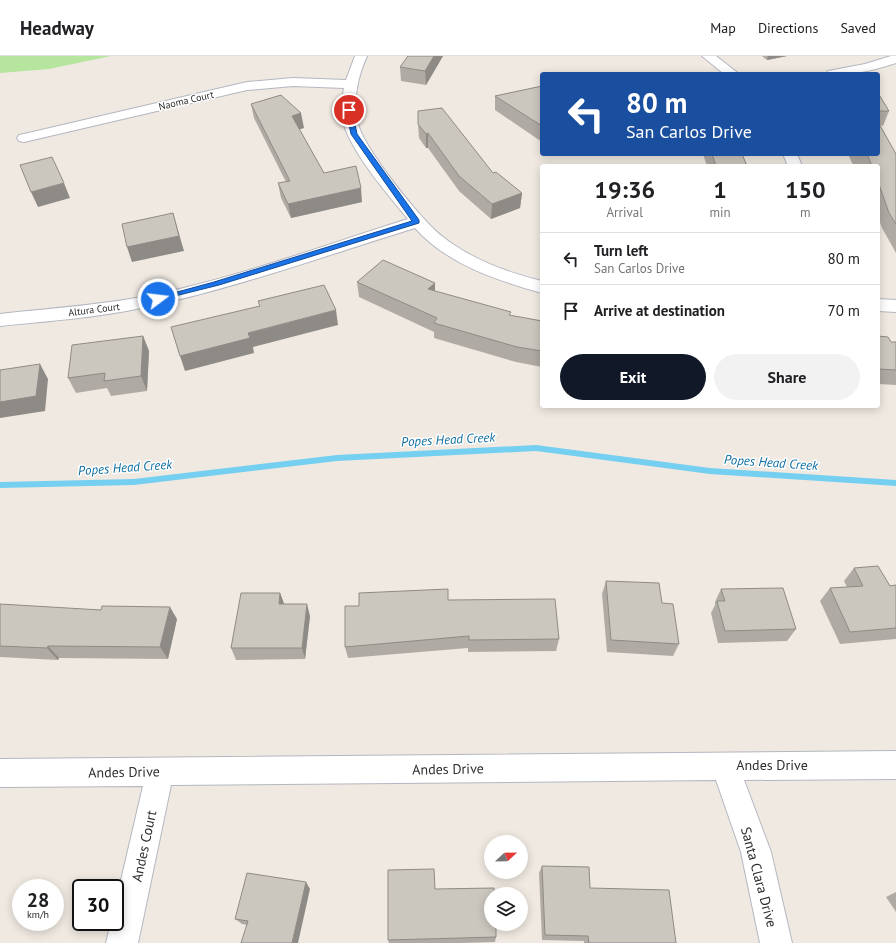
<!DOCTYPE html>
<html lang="en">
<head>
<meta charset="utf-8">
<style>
  body { margin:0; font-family:"PT Sans",sans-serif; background:#f2f2f2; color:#202124; height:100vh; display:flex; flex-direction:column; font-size:15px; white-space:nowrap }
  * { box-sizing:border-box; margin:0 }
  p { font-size:13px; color:#757577 }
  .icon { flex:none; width:22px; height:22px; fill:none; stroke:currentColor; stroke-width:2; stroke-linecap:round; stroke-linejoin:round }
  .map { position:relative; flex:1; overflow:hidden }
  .drawer { position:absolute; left:540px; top:108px; width:340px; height:244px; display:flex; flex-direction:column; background:#fff; border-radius:4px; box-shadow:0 2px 10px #0003 }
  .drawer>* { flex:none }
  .banner { position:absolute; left:540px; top:16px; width:340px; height:84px; border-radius:4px; box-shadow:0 2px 10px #0003; background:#1a4fa0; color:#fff; overflow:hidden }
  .needle { width:26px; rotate:68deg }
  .tools { position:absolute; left:484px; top:779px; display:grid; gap:8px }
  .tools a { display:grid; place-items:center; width:44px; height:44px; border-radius:50%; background:#fff; box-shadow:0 2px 10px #0003; font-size:20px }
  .speed { position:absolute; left:12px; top:823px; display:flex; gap:8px; font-size:20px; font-weight:700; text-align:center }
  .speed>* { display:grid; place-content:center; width:52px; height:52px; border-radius:50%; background:#fff; box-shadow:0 2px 10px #0003; line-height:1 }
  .speed small { font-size:10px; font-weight:400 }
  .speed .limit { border:2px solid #111; border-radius:6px; background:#fff; color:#111 }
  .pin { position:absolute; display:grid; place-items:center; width:34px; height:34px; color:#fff; margin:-17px; border:2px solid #fff; border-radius:50%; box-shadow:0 1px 4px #0007 }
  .me { position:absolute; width:44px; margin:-22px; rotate:75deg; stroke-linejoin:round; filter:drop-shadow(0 0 3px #0008) }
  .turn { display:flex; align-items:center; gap:14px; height:84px; padding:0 20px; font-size:18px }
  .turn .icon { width:52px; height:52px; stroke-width:2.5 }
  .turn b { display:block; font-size:28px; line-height:34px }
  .eta { display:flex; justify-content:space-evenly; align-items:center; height:68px; text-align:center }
  .eta b { font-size:24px; font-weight:600; line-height:28px }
  .cta { display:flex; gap:8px; margin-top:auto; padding:8px 20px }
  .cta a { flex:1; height:46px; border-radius:24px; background:#111827; color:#fff; font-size:16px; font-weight:600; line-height:46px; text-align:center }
  .cta a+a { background:#f2f2f2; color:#202124 }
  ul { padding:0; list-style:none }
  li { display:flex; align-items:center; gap:12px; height:52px; padding:0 20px; border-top:1px solid #e0e0e0 }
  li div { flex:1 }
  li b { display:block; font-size:15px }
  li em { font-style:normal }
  header { display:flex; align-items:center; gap:24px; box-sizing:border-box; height:56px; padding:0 20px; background:#fff; border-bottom:1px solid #e0e0e0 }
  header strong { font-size:19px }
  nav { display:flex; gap:22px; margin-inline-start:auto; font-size:14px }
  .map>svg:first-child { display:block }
  .green { fill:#b6e59e }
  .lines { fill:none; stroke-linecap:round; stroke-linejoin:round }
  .stream { fill:#75cff0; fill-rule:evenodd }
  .minor-casing { stroke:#b4b7c1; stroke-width:2 }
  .minor { fill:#fff; fill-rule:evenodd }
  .wall { fill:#afaba4 }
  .shaded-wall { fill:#8e8b86 }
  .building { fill:#cbc7bf; stroke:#8e8b86 }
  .route { fill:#1a73e8; stroke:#114b97 }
  .labels { text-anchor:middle; stroke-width:3; stroke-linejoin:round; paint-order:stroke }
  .far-street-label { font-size:10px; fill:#2e2e2e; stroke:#fff }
  .water-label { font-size:13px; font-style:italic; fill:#0d6fa3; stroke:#fff }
  .near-street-label { font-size:14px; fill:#2e2e2e; stroke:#fff }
</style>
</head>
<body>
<header>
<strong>Headway</strong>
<nav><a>Map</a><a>Directions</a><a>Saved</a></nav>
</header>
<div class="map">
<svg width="896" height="887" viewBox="0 0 896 887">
  <rect width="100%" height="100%" fill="#efe9e1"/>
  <path class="green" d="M0 0H111L49 13 0 17Z"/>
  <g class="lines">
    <path class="stream" d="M536 389 710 412 896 424V430L710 418 536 395 337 405 134 429 0 432V426L134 423 337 399Z"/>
    <g class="minor-casing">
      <path id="minor" d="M355 0H367C358 20 352 45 358 68 365 94 421 164 443 181 471 203 508 217 542 225V237C496 224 447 208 415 172 324 200 234 233 141 252 95 262 47 265 0 270V258C52 252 105 249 157 238 242 220 325 189 408 163 388 139 353 98 344 69 341 57 342 43 344 32L293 30 247 34 24 86 19 85 17 82 19 79 24 78 247 26 293 22 346 24Z
        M702 0H716L739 18H724Z
        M891 0H896V7C869 16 855 18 826 18L828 15 865 8Z
        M783 98H797L802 110H788Z
        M878 243 896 244V256L878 255Z
        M896 695V723L744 724 771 796 792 887H760L741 796 716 724 171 729 138 887H106L111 866H115V850L143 730 0 731V703Z"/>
    </g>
    <use href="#minor" class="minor"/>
  </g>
  <path class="wall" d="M443 0 426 29 401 25 400 11Z
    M762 0H787L767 4Z
    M542 30V86L495 54V40Z
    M878 37 889 55 883 70 880 69 896 98V197L882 172 878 161V110H860L859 109H853L848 98H878Z
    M251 48 304 72 299 73 324 117 362 146 291 162 281 142 278 127 286 126 254 62Z
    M418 68 493 117 522 137 520 152 491 163 459 135 428 92H426L419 82Z
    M703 98H742L747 110H707Z
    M357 226 435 227V235L511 260 542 265V311L516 306 434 282V276L359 241Z
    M143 280 149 295 147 335 111 340 107 332 76 337 68 322Z
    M878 280 891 286H896V329L878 328Z
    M854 512 890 530 896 529V583L840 588 820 545 830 532 847 531 844 525Z
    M606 525 662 547 679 588 673 600 607 596 602 538Z
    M721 533 796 573 787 585 718 587 711 557 715 549V546Z
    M280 537 284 548 310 560 305 603 236 604 231 592Z
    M448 544 559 583 556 595 468 596V592L348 602 345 591 359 550Z
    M0 548 177 563 168 603 59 602 58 604 0 601Z
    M542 810 590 832 676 887H584V885L542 884 539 817Z
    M310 833 247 869 242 868 235 863Z
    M435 833 496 881 495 886 461 887H389L388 884Z
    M896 836V856L886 841Z"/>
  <path class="shaded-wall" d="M434 0H443L426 29 425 15Z
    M768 0H787L767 4Z
    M301 57 304 72 294 75 292 60Z
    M428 77V92H426V78Z
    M64 127 70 142 38 151 31 136Z
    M361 132 362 146 291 162 288 148Z
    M522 137 520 152 491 163 492 148Z
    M173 157 184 195 132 206 127 191Z
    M435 227V242L428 233Z
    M336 254 338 269 253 291 254 297 185 315 180 300 248 277Z
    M143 280 149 295 147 335 141 320Z
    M40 308 48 323 45 355 0 362V346Z
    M280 537 285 550 279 548Z
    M307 548 310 560 305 603 302 592Z
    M170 551 177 563 168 603 160 591Z
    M48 590 59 602 58 604 47 592Z
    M306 826 310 833 298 887H292Z"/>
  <path class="building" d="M408 0H434L425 15 400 11Z
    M542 30V70L495 40Z
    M878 37 889 55H878Z
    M281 39 301 57 292 60 324 117 356 110 361 132 288 148 278 127 290 125 251 48Z
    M442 52 493 117 496 116 522 137 492 148 459 120 428 77 426 78 418 68V55Z
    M878 66 896 98V168L889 157 878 126V110H872L867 98H878Z
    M712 98H742L747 110H716Z
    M52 101 64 127 31 136 20 109Z
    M173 157 179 180 127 191 122 168Z
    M383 204 435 227 428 233 511 256 509 259 542 265V295L517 291 434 267 437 262 357 226Z
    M324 229 336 254 248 277 250 282 180 300 171 271 260 250 258 245Z
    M143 280 141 320 104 325 105 317 68 322 72 289Z
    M878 280 888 281 891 286H896V314L878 313Z
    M40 308 36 340 0 346V314Z
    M878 510 890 530 896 529V572L850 576 830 532 863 530 854 512Z
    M606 525 659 527 662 547 673 548 679 588 611 584Z
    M783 532 796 573 725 575 717 545H725L721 533Z
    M448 533V544L555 543 559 583 469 584V580L345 591V550H359V537Z
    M241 537H280L279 548H307L302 592H231Z
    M0 548 101 554 102 550 170 551 160 591 48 590 47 592 0 590Z
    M542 810 589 811 590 832 669 834 676 887H589L588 880 545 879Z
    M434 813 435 833 494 832V838H491V868H496V881L388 884V814Z
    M247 817 306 826 292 887H241L248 865 235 863Z"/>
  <path class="route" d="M349 52 352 54 357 78 419 164V167L219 229 155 245V242L214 226 412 165 351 78 346 54Z"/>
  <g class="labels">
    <g class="far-street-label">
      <text transform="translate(186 44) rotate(-13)" y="4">Naoma Court</text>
      <text transform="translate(94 253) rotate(-7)" y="4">Altura Court</text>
    </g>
    <g class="water-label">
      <text transform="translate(448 383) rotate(-3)" y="5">Popes Head Creek</text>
      <text transform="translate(771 406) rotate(4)" y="5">Popes Head Creek</text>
      <text transform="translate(125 411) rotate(-4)" y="5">Popes Head Creek</text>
    </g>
    <g class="near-street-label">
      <text x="772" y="714">Andes Drive</text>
      <text transform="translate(448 713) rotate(-1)" y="5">Andes Drive</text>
      <text transform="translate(124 716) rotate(-1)" y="5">Andes Drive</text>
      <text transform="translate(144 790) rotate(-78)" y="5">Andes Court</text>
      <text transform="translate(759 821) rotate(75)" y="5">Santa Clara Drive</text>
    </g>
  </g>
</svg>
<div class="tools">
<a><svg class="needle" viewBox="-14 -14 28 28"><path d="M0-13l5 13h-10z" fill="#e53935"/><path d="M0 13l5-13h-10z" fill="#757577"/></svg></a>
<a><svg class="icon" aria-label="layers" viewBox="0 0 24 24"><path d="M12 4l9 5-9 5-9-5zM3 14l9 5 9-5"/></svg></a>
</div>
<div class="speed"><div>28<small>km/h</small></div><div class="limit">30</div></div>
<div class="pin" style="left:349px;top:54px;background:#d93025"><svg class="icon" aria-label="arrive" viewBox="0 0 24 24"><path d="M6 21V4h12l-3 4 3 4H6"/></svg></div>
<svg class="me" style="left:158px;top:243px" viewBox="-20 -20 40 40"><circle r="17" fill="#1a73e8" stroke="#fff" stroke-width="3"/><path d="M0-11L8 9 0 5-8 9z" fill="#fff"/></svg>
<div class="banner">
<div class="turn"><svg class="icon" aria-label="left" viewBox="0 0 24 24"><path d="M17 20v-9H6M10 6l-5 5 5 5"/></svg><div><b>80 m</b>San Carlos Drive</div></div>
</div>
<section class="drawer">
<div class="eta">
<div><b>19:36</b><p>Arrival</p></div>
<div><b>1</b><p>min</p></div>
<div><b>150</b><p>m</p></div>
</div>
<ul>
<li><svg class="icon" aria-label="left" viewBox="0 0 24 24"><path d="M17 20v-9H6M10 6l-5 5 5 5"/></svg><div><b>Turn left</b><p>San Carlos Drive</p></div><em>80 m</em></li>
<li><svg class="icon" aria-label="arrive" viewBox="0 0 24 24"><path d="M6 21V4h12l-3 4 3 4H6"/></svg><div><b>Arrive at destination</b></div><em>70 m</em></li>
</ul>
<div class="cta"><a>Exit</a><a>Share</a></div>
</section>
</div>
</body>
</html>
